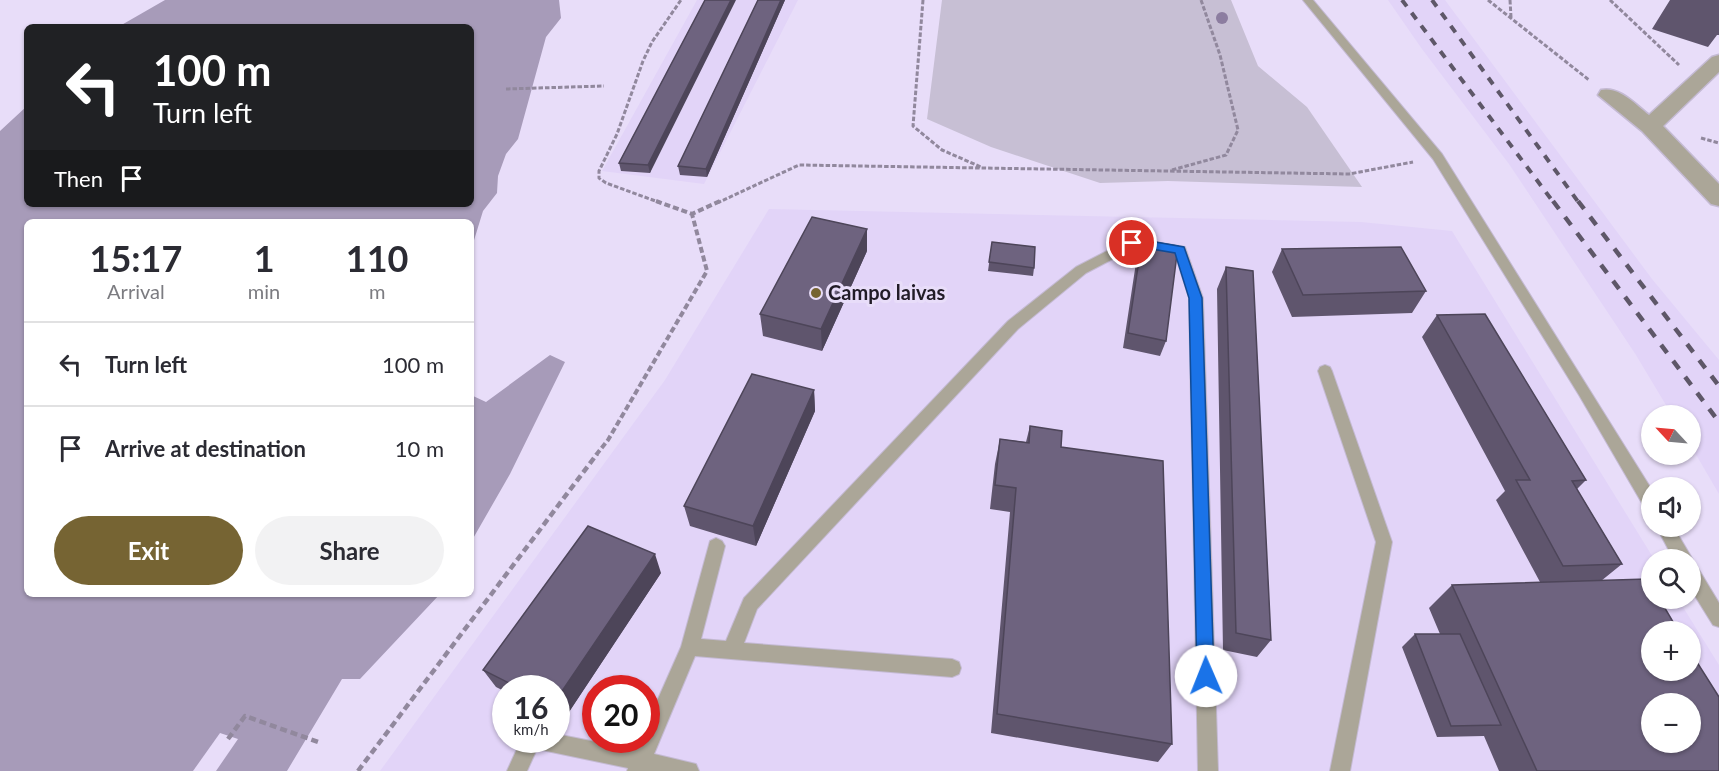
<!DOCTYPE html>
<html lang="en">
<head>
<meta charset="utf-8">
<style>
  body { margin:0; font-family:Lato,sans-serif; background:#f2f2f3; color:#2b2b33; height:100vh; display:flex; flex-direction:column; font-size:22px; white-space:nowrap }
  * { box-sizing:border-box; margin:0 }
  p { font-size:20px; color:#7c7c81 }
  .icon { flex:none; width:33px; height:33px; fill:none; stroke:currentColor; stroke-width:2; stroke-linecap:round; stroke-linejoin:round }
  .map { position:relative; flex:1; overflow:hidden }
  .drawer { position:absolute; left:24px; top:219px; width:450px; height:378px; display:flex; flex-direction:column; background:#fff; border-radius:9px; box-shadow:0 2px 4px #0004 }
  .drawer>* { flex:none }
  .guide { position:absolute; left:24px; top:24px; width:450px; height:183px; border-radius:9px; box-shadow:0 2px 4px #0004; background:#202124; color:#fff; overflow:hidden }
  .needle { width:39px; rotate:296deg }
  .fabs { position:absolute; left:1641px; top:405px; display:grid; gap:12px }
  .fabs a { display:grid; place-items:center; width:60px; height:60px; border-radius:50%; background:#fff; box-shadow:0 2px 4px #0004; font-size:30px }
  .speed { position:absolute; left:492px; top:675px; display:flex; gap:12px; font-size:30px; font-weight:700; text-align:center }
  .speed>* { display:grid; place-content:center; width:78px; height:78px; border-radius:50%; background:#fff; box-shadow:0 2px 4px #0004; line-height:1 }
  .speed small { font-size:15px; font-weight:400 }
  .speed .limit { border:9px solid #d22; background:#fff; color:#111 }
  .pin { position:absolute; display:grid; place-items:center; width:51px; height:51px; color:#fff; margin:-26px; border:3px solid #fff; border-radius:50%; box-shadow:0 2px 6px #0007 }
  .me { position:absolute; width:66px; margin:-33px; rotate:359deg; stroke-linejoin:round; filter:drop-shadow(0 0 4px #0008) }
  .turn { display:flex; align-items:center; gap:21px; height:126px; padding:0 30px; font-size:27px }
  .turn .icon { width:78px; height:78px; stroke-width:2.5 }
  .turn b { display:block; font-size:42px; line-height:51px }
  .then { display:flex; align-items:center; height:57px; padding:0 30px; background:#0003; gap:12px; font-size:22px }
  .eta { display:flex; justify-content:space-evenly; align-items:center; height:102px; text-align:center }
  .eta b { font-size:36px; font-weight:700; line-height:42px }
  .button { display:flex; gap:12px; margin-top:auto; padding:12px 30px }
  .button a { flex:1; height:69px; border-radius:36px; background:#766433; color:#fff; font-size:24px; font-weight:700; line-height:69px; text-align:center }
  .button a+a { background:#f2f2f3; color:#2b2b33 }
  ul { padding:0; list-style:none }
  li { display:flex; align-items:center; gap:18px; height:84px; padding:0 30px; border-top:2px solid #e1e1e2 }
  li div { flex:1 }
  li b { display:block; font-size:22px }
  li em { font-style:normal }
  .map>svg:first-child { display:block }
  .built { fill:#e2d4f8; fill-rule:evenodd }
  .green { fill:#c7bfd4 }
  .water { fill:#a79bb9 }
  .pier { fill:#e8ddf9 }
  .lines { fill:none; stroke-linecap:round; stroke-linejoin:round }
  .lane-casing { stroke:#c4bad3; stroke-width:2 }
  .street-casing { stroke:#c4bad3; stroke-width:3 }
  .path-far2 { stroke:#91889d; stroke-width:3; stroke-dasharray:4.5 2; stroke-linecap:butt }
  .path-far1 { stroke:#91889d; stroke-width:4; stroke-dasharray:6 3; stroke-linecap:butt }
  .path { stroke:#91889d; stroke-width:4.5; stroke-dasharray:7 4; stroke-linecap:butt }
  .lane { fill:#aba698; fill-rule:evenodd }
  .street { fill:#aba698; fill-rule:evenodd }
  .rail-far1 { stroke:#5e5768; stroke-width:4; stroke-dasharray:8 8; stroke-linecap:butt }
  .rail { stroke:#5e5768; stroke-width:4.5; stroke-dasharray:10 10; stroke-linecap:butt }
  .tree { fill:#8c7da0 }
  .wall { fill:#5f556d }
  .shaded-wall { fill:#4d4559 }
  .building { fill:#6e637f; stroke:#4d4559; stroke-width:1.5; fill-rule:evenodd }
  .route { fill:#1a73e8; stroke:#114b97; stroke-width:1.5 }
  .poi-dot { fill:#766433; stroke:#e8ddf9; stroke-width:2 }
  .labels { text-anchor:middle; stroke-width:6; stroke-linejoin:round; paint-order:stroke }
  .poi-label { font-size:20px; font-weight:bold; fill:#211c27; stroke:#e8ddf9; text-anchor:start }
</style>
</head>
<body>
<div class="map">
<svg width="1719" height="771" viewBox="0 0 1719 771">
  <rect width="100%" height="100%" fill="#e8ddf9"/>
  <path class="built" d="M697 0H798L704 184 602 171Z
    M1388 0H1445L1652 279 1719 360V494L1691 446 1690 416 1672 415 1636 355 1509 164 1422 49Z
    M769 209 1361 222 1452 231 1654 559 1652 560V598L1678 599 1719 665V771H380L665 380ZM1652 632H1690V670H1652ZM506 688H556V740H506ZM596 688H646V740H596ZM1652 704H1690V742H1652Z"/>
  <path class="green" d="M942 0H1231L1258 66 1307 107 1362 187 1168 181 1100 183 991 147 927 119Z"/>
  <path class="water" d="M165 0H559L561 18 546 37 518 139 506 154 498 176 497 193 483 211 471 250V222H27V594H440L360 679H342L287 771H0V131L27 106V204H471V27H118Z
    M550 355 565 362 510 474 471 542V395L486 402Z"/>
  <path class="pier" d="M220 733 238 739 216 771H193Z"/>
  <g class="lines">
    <g class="lane-casing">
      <path id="lane" d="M1303 0H1313L1442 154 1652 490V512L1646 510 1579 395 1433 159Z
        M1132 238 1185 247 1203 298 1218 771H1198L1189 298 1175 254 1134 248 1086 273 1018 329 757 609 744 643 952 659 959 662 961 668 959 674 952 677 695 656 654 754 696 764 699 771H627L628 768 537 749 527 771H507L521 740H556V734L636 750 641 740H646V726L681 647 710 541 716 538 722 541 725 546 701 639 726 641 744 598 1008 321 1076 267Z
        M1325 365 1330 367 1332 371 1392 542 1350 771H1330L1376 542 1318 371 1320 367Z
        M1656 526H1673L1693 560 1691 564 1696 565 1719 603V627L1713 625 1690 588V560H1674Z"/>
    </g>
    <g class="street-casing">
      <path id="street" d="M1719 55V72L1663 126 1719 184V206L1711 204 1642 131 1598 95 1601 90C1619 86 1635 104 1649 115L1712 57Z"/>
    </g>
    <path class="path-far2" d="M923 0 913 126 942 150 981 167
      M1488 0 1589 80
      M1510 0 1511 17
      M1610 0 1679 65
      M506 89 604 86
      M1701 138 1719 143
      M1172 170 1226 155 1238 130 1220 55 1201 0
      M661 203 606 183 599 178V171L617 134 643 61 652 42 681 0
      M717 203 799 165 1349 174 1413 162"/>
    <path class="path-far1" d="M656 201 692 214 720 201
      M596 455 608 440 707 271 692 214"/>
    <path class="path" d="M228 739 245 716 321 743
      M358 771 597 454"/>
    <use href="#lane" class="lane"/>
    <use href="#street" class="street"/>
    <path class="rail-far1" d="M1402 0 1554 203
      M1432 0 1579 203"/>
    <path class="rail" d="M1553 201 1719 422
      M1578 201 1719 386"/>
  </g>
  <circle class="tree" cx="1222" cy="18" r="6"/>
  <path class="wall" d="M705 0 650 173 621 171 619 163Z
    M758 0H785L707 177 680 175 678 166Z
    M1670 0H1719V35H1717L1708 47 1652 29Z
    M1142 240 1166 341 1160 356 1123 348 1137 256Z
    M992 242 1034 268 1033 276 988 271Z
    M1282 249 1426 291 1412 313 1292 317 1272 272Z
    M867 251 822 351 763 336 760 314Z
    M1226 267 1271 640 1257 657 1223 650 1217 289Z
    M1437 315 1586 480 1577 489 1622 564 1601 581 1719 771H1499L1484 736 1437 737 1402 647 1415 634H1440L1429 608 1452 585 1540 582 1496 500 1505 491 1422 337Z
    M814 390 815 411 756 546 690 526 684 506Z
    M1030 426 1061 447 1172 744 1158 762 991 733 1010 512 990 509 995 464 1000 439 1026 442Z
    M661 573 563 721 556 718V688H506V692L496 687 483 670Z"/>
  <path class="shaded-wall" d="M731 0H736L650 173 648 165Z
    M781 0H785L707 177 706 169Z
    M867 229V251L822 351 821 329Z
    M814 390 815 411 756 546 753 526Z
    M655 554 661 573 563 721 556 711V700Z"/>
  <path class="building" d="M705 0H731L648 165 619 163Z
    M758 0H781L706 169 678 166Z
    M812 217 867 229 821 329 760 314Z
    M1142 240 1178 246 1166 341 1128 333Z
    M992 242 1035 247 1034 268 989 262Z
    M1401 247 1426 291 1303 295 1282 249Z
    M1226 267 1253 271 1271 640 1236 633Z
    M1485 314 1586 480 1572 481 1622 564 1563 566 1516 480H1530L1437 315Z
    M752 374 814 390 753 526 684 506Z
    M1030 426 1062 431 1061 447 1163 461 1172 744 997 714 1016 488 995 485 1000 439 1029 443Z
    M588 526 655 554 556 700V688H519L483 670Z
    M1647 579 1652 587V598H1659L1679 632H1652V670H1690V651L1719 697V771H1537L1452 585ZM1652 704H1690V742H1652Z
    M1415 634H1460L1501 725 1451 726Z"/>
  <path class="route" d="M1132 238 1184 247 1202 298 1214 676 1212 682 1206 685 1200 682 1197 676 1189 298 1175 253 1128 245V240Z"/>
  <circle class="poi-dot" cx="816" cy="293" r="6"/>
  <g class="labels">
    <g class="poi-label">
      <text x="828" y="300">Campo laivas</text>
    </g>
  </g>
</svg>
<div class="fabs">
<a><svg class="needle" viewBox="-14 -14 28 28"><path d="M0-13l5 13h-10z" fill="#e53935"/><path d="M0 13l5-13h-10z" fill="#7c7c81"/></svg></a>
<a><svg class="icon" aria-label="sound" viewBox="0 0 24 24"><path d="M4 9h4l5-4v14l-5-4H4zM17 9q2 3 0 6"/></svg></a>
<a><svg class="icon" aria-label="search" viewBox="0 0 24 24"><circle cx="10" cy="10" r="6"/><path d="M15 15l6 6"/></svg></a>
<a>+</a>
<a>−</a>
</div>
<div class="speed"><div>16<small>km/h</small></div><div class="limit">20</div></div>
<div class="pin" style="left:1132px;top:243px;background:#d93025"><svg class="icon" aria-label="arrive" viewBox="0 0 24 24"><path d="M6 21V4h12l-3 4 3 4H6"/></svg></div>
<svg class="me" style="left:1206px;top:676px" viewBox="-20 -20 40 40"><circle r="19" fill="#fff"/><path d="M0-13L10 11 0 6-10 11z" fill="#1a73e8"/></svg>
<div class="guide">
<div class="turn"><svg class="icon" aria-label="left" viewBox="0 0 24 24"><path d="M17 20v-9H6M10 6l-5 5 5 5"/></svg><div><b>100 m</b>Turn left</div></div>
<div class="then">Then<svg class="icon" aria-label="arrive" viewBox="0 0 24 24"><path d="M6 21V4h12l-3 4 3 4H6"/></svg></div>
</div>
<section class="drawer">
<div class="eta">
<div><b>15:17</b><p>Arrival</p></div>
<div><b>1</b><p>min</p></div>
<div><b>110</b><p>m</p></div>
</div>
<ul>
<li><svg class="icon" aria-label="left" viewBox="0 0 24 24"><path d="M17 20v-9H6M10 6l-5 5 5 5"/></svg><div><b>Turn left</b></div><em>100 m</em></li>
<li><svg class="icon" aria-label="arrive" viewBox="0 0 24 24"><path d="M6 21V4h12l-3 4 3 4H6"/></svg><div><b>Arrive at destination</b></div><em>10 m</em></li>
</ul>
<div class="button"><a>Exit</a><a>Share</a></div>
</section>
</div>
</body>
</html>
